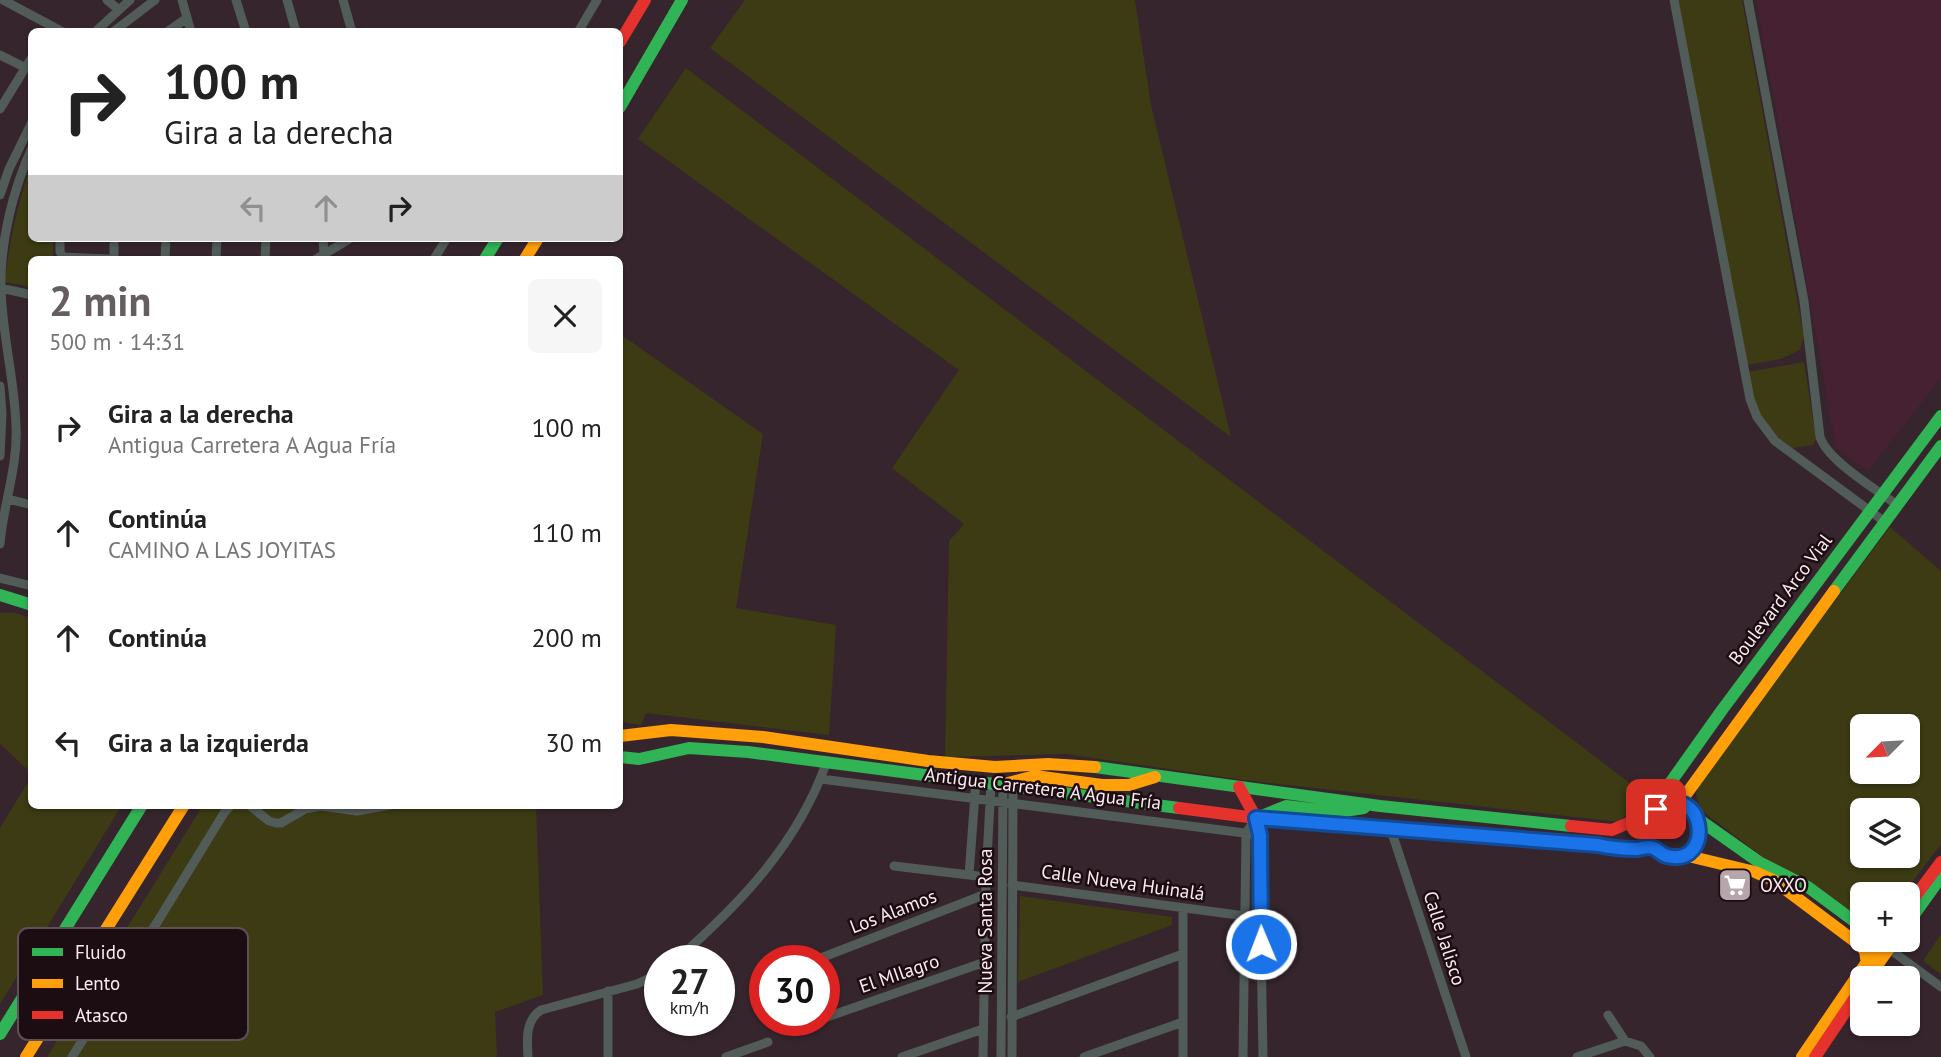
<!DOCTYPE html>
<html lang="es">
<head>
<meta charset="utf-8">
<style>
  body { margin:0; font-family:"PT Sans",sans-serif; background:#f6f6f6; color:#222; height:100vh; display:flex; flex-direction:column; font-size:26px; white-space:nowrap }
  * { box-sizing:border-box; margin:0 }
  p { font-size:23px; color:#767676 }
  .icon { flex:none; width:38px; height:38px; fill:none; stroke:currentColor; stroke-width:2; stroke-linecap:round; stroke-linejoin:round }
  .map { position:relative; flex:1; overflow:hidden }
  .drawer { position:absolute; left:28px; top:256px; width:595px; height:553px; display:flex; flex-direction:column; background:#fff; border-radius:10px; box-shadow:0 2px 5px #0004 }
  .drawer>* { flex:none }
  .top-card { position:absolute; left:28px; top:28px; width:595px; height:214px; border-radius:10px; box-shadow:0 2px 5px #0004; background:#fff; color:#222; overflow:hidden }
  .needle { width:46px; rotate:246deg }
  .controls { position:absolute; left:1850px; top:714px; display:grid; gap:14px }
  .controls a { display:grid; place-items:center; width:70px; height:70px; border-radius:10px; background:#fff; box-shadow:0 2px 5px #0004; font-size:35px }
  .speed { position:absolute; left:644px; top:945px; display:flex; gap:14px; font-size:35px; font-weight:700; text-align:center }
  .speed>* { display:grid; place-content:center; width:91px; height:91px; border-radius:50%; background:#fff; box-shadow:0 2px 5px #0004; line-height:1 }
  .speed small { font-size:18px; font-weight:400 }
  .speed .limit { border:10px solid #d22; background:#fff; color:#111 }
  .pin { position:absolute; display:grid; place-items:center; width:60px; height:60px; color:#fff; margin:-30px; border-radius:14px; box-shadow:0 4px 10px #0006 }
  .me { position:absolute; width:77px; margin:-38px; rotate:359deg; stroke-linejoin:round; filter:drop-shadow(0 0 5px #0008) }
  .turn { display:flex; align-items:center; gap:24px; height:147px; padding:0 21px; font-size:32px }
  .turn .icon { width:91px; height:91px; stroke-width:2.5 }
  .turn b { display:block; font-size:49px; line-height:60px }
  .lanes { display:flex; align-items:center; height:66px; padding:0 21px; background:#0003; justify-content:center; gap:35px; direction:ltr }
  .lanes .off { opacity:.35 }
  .round { display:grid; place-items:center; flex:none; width:74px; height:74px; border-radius:10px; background:#f6f6f6 }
  .overview { display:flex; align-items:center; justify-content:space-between; height:119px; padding:0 21px }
  h1 { font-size:42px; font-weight:800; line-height:52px; color:#655d60 }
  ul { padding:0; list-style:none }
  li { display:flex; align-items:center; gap:21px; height:105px; padding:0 21px }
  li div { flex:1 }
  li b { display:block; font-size:26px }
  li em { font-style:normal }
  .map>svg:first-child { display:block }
  .built { fill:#452131 }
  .green { fill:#3c3b14; fill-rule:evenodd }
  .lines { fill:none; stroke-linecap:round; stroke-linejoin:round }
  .street { stroke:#515c59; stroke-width:9 }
  .fast { stroke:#30b455; stroke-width:12 }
  .slow { stroke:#ff9f0a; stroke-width:12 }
  .jam { stroke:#e5322d; stroke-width:12 }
  .route-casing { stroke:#114b97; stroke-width:18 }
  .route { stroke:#1a73e8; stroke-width:12 }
  .labels { text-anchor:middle; stroke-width:5; stroke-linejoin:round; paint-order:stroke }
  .street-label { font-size:19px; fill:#fceaf1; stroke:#1c0d13 }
  .poi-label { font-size:19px; fill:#fceaf1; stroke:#1c0d13; text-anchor:start }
  .key { fill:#1c0d13; stroke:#5f4f56; stroke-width:2 }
  .key-label { font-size:19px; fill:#fceaf1 }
</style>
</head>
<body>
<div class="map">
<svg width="1941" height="1057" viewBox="0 0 1941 1057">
  <rect width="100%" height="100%" fill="#36252d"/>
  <path class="built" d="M1756 0H1941V378L1868 471 1836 448Z"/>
  <path class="green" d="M745 0H1135L1151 105 1231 437 710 48Z
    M1678 0H1742L1804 337 1800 350 1781 359 1747 365 1743 359Z
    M686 68 1643 793 1620 822 1244 780 1066 754 945 757 949 541 964 524 892 468 959 370 638 139Z
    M31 165 32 238H53V259H32L31 287 5 282C9 241 18 203 31 165Z
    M620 334 763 434 736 608 836 625 829 735 646 713 641 725 620 722Z
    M1804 362 1816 439 1813 445 1793 448C1763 430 1752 405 1747 372Z
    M1890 527 1941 571V844L1903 894H1862V921L1813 883 1776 867 1701 810 1696 794 1698 785 1703 777ZM1862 726H1908V772H1862ZM1862 810H1908V856H1862Z
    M0 613H15L31 618V773L0 744Z
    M31 777 32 805H122L0 1004V828Z
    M203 805H536L543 995 495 1012 497 1057H47Z
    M1020 896 1172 917V925L1018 982Z
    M1941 934V974L1923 961Z"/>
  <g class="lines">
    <path class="street" d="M3 0 63 32
      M107 0 118 9
      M182 0 191 32
      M236 0 246 32
      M287 0 296 32
      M343 0 352 32
      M1674 0 1750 399 1757 417 1775 441 1885 522
      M1748 0 1804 301 1820 437C1828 461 1876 489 1897 505
      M95 32 130 0
      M113 32 155 0
      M167 32 187 18
      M578 32 597 0
      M0 55 24 67
      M0 109 32 57
      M0 195 9 169 32 122
      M60 238V252L63 257 108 259
      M114 238V259
      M323 238 324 254
      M165 259 166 238
      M216 259 217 238
      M265 259 266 238
      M316 259 351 238
      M434 259 447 238
      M0 288 32 295
      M0 386 2 414 0 456
      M8 499 32 505
      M0 544C3 505 18 467 16 427 15 381 2 335 1 288 0 242 13 189 32 148
      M0 578 32 586
      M821 779 1260 835
      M249 805 269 821 276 823H281L305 809 321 806 357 811 390 805
      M1391 830 1466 1057
      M1259 831 1263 1057
      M894 866 986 877
      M969 875 976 781
      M1012 885 1238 915
      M1888 948 1941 987
      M675 961C740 904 798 844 827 761
      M813 961 986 894
      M608 991V1057
      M1608 1015 1625 1041 1641 1046 1650 1057
      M1011 1017 1183 954
      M824 1018 985 962
      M805 1025 818 1020
      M72 1057 161 916 224 813 231 805
      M528 1057C527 1039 525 1021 541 1010L637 984 660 973
      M726 1057 768 1042
      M902 1057 983 1029
      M983 1057 986 877 991 784
      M1001 1057 1003 785
      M1012 1057 1013 786
      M1084 1057 1183 1022
      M1183 1057V908
      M1243 1057 1246 833 1256 818
      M1577 1057 1625 1041"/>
    <path class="fast" d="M620 107 682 0
      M485 259 498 238
      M1834 591 1941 446
      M0 595 32 605
      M620 757 639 759 689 748 748 752 1179 808
      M1095 767 1380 806 1571 826
      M1663 793 1722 710 1941 416
      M1646 830a27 27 0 1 1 54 0a27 27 0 1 1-54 0Z
      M1259 817 1286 806 1338 812 1364 808
      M1698 819 1759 862 1808 887 1862 927
      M1908 923 1941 877
      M0 1034 142 805"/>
    <path class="slow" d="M525 259 538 238
      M620 736 671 730 763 737 928 761 995 767 1048 764 1095 767
      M1008 783 1035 776 1102 785H1129L1155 777
      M1679 804 1834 591
      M1684 855 1755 872 1773 880 1861 946 1865 951 1867 964
      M1868 978 1895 940
      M26 1057 184 805
      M1802 1057 1882 940"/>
    <path class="jam" d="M620 42 645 0
      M1239 787 1256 818
      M1179 808 1256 818 1599 845 1614 849 1653 847
      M1571 826 1612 830 1633 821 1666 788
      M1908 906 1941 862
      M1815 1057 1862 987"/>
  </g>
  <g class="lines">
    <g class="route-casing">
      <path id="route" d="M1261 944 1260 835 1256 818 1598 845C1611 848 1623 849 1637 849 1641 848 1649 846 1653 848 1658 849 1661 855 1667 856 1716 868 1705 778 1656 809"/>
    </g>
    <use href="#route" class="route"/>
  </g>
  <defs>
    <g id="supermarket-square" transform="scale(1.75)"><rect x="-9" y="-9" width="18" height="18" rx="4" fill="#b7a5ac" stroke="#1c0d13"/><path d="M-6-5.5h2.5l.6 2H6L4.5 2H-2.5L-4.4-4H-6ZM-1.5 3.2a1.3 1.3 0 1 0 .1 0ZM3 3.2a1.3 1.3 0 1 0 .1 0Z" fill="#fff"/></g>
  </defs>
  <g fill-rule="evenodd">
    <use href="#supermarket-square" x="1735" y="885"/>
  </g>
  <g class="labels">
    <g class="street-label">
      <text transform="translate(1780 599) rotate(-53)" y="7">Boulevard Arco Vial</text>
      <text transform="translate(1043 788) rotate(7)" y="7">Antigua Carretera A Agua Fría</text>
      <text transform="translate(1123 882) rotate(8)" y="7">Calle Nueva Huinalá</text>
      <text transform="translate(893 911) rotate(-21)" y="7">Los Alamos</text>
      <text transform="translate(985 921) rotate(-90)" y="7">Nueva Santa Rosa</text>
      <text transform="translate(1445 938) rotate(72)" y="7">Calle Jalisco</text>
      <text transform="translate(899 973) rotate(-19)" y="7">El MIlagro</text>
    </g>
    <g class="poi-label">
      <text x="1760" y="892">OXXO</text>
    </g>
  </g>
  <rect x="18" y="928" width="230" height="112" rx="10" class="key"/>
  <rect x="32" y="948" width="31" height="8" fill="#30b455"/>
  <rect x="32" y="979" width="31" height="9" fill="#ff9f0a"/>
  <rect x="32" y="1011" width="31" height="8" fill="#e5322d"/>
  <g class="key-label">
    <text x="75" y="959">Fluido</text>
    <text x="75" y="990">Lento</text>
    <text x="75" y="1022">Atasco</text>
  </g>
</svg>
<div class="controls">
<a><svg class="needle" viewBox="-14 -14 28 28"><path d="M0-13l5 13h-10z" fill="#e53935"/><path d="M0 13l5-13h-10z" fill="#767676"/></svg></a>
<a><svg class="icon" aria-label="layers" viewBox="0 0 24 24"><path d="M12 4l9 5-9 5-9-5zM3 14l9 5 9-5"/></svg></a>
<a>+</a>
<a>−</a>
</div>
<div class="speed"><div>27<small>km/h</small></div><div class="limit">30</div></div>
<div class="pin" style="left:1656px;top:809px;background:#d93025"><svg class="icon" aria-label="arrive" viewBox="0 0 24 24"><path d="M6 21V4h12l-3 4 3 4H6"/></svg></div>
<svg class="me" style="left:1261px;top:944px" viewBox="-20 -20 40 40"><circle r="17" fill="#1a73e8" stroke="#fff" stroke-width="3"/><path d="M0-11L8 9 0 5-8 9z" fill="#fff"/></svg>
<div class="top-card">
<div class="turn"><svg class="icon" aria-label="right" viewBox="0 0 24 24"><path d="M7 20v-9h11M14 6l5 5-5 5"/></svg><div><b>100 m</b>Gira a la derecha</div></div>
<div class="lanes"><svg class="icon off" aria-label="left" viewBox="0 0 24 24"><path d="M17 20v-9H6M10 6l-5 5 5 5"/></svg><svg class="icon off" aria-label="ahead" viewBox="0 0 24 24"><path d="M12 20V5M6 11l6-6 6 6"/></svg><svg class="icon" aria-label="right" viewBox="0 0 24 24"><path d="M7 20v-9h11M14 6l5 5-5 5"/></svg></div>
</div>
<section class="drawer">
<div class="overview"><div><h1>2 min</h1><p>500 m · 14:31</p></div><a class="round"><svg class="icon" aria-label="close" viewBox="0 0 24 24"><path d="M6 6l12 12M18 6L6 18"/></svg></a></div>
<ul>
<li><svg class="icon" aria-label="right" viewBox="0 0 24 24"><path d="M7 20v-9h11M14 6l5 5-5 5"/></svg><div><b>Gira a la derecha</b><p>Antigua Carretera A Agua Fría</p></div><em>100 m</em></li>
<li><svg class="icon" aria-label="ahead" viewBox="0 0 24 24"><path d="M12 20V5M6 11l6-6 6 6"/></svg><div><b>Continúa</b><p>CAMINO A LAS JOYITAS</p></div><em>110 m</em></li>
<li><svg class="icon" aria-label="ahead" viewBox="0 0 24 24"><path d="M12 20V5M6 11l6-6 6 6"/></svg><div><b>Continúa</b></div><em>200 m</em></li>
<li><svg class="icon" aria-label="left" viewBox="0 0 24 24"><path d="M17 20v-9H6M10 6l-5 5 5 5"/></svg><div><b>Gira a la izquierda</b></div><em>30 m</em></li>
</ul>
</section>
</div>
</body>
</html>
